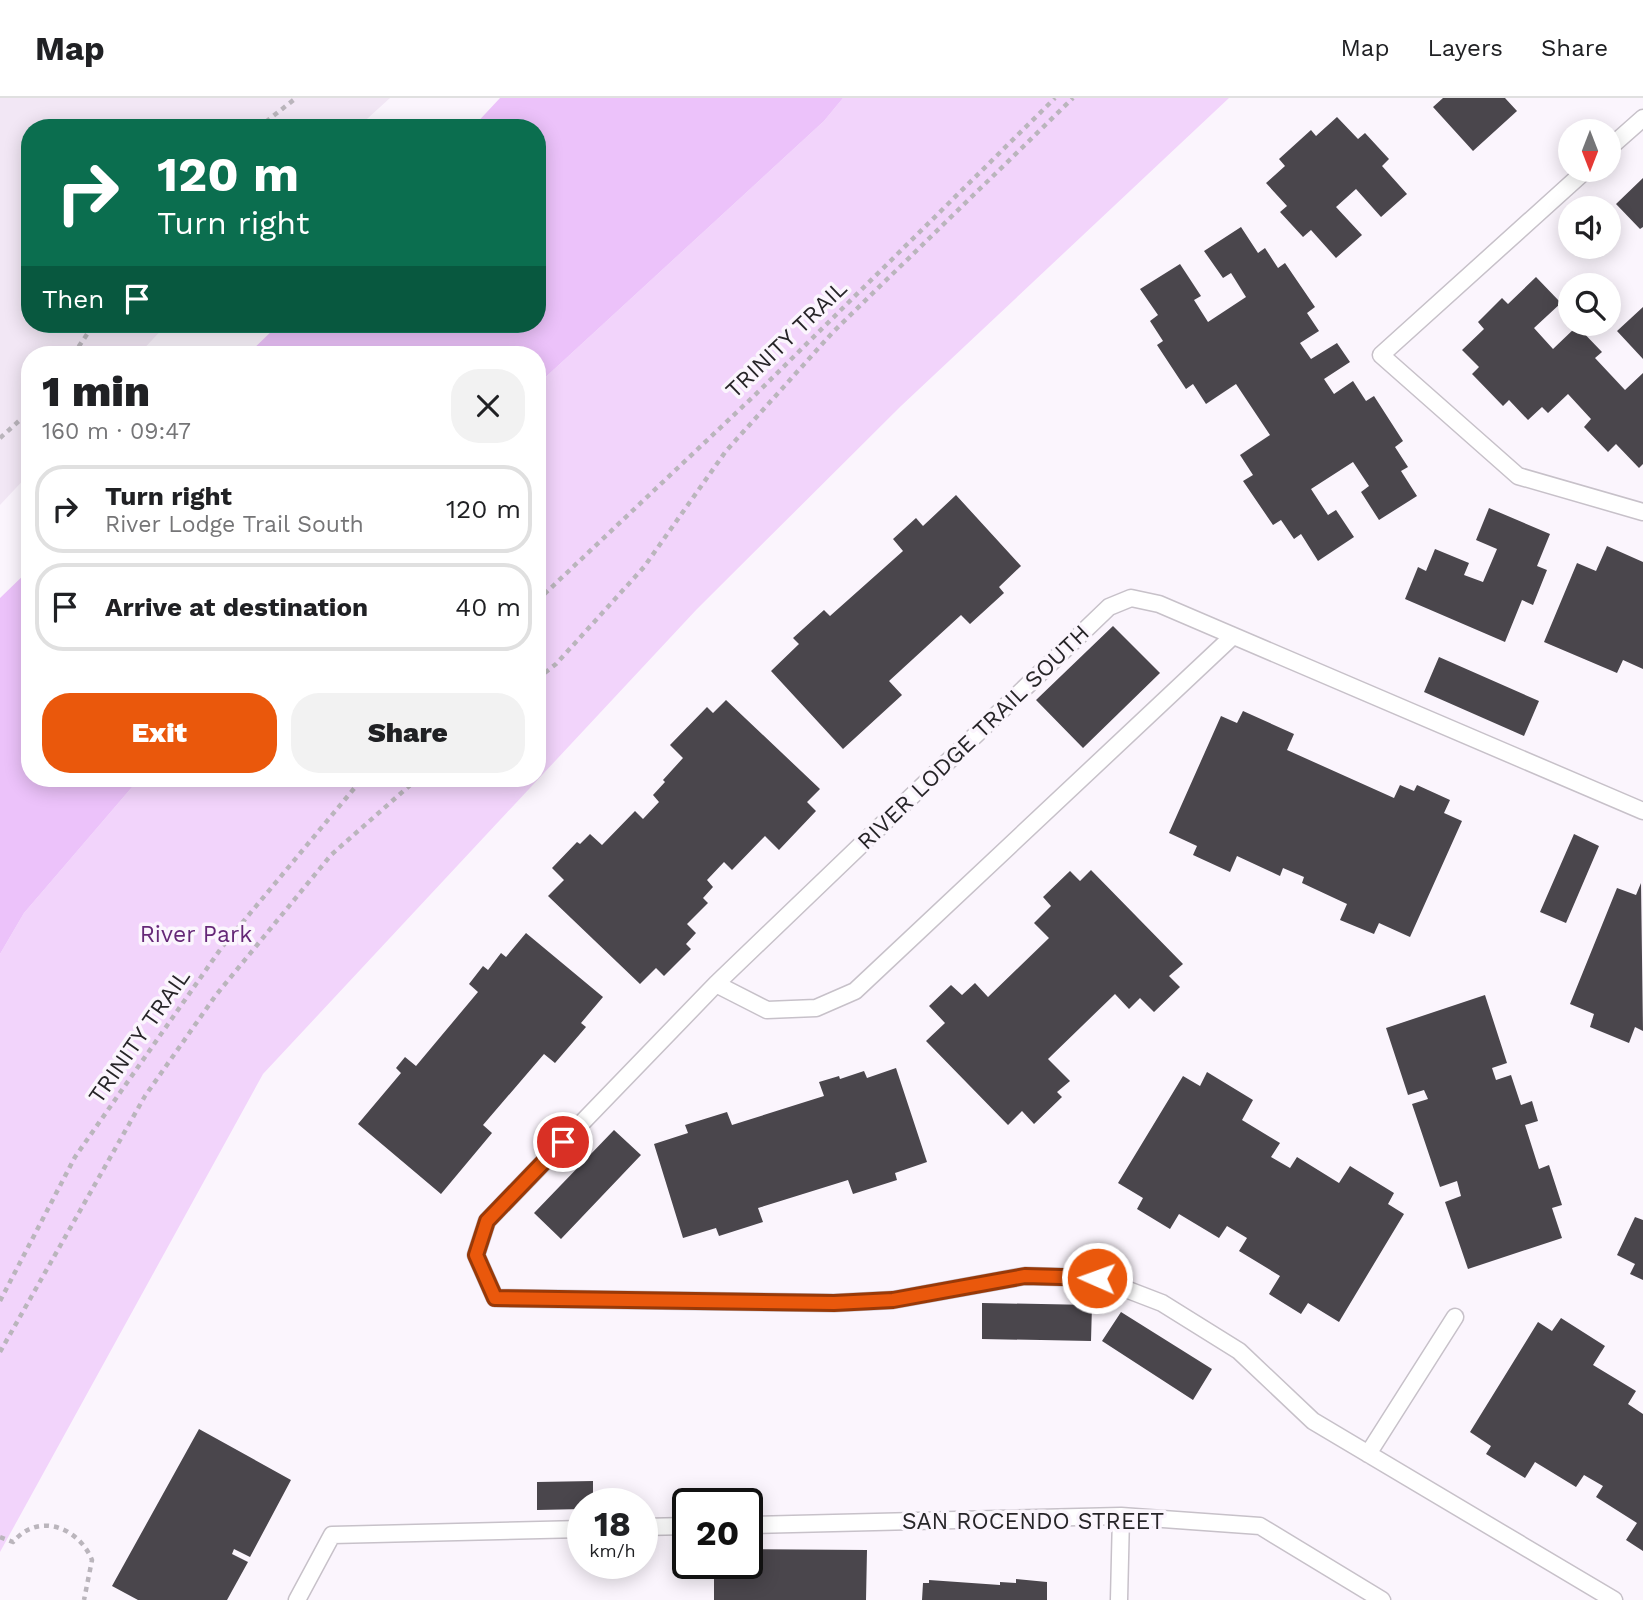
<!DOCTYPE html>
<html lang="en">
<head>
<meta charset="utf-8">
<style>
  body { margin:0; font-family:"Work Sans",sans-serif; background:#f2f2f2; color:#202124; height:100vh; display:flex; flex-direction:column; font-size:26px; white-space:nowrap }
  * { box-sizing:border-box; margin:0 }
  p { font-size:23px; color:#757577 }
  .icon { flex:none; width:38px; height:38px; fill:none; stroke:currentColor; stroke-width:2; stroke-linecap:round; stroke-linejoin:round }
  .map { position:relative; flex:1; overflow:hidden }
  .details { position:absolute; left:21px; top:248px; width:525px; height:441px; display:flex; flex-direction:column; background:#fff; border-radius:28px; box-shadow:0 4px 18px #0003 }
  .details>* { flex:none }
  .top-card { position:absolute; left:21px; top:21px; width:525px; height:214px; border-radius:28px; box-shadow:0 4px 18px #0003; background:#0b6e4f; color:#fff; overflow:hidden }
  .needle { width:46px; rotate:180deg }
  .controls { position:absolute; left:1558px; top:21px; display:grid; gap:14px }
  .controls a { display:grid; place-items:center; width:63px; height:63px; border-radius:50%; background:#fff; box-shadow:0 4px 18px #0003; font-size:35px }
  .speed { position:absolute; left:567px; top:1390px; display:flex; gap:14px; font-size:35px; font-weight:700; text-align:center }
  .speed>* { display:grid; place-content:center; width:91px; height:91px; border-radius:50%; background:#fff; box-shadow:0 4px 18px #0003; line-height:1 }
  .speed small { font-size:18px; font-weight:400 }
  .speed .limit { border:4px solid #111; border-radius:10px; background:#fff; color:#111 }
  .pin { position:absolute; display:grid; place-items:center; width:60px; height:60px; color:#fff; margin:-30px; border:4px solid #fff; border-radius:50%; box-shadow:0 2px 7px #0007 }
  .me { position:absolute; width:77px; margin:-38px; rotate:272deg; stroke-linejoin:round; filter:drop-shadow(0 0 5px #0008) }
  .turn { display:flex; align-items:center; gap:24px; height:147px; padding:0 21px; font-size:32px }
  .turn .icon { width:91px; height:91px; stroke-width:2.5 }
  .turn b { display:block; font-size:49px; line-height:60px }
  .then { display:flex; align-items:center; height:66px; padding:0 21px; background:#0003; gap:14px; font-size:26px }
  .round { display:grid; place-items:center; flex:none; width:74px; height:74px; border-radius:28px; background:#f2f2f2 }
  .headline { display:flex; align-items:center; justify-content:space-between; height:119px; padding:0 21px }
  h1 { font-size:42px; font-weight:800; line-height:52px }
  .primary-button { display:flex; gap:14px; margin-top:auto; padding:14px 21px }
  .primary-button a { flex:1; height:80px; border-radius:28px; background:#ea580c; color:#fff; font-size:28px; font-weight:800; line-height:80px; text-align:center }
  .primary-button a+a { background:#f2f2f2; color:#202124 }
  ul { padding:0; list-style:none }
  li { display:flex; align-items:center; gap:21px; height:88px; margin:0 14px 10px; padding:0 7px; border:4px solid #e0e0e0; border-radius:28px }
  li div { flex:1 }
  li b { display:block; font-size:26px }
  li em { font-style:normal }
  header { display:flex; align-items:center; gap:42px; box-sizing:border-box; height:98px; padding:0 35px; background:#fff; border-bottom:2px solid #e0e0e0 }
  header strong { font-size:33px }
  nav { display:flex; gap:38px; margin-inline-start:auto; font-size:24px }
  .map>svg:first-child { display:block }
  .built { fill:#f2e7f5 }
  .green { fill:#f2d4fb }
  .water { fill:#ecc2fa }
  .building { fill:#4a464c }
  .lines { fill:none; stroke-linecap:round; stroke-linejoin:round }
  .lane-casing { stroke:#c7c1c9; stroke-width:19 }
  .path { stroke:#bab5bc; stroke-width:4.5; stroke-dasharray:5 5; stroke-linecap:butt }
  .lane { stroke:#fff; stroke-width:16 }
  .route-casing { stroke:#983908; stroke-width:18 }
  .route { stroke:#ea580c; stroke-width:12 }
  .labels { text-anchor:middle; stroke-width:7; stroke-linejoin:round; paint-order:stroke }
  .street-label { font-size:23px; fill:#272528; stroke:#fbf5fd }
  .park-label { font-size:23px; fill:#652877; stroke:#fbf5fd }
</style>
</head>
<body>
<header>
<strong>Map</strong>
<nav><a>Map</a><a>Layers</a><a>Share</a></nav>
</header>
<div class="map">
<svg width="1643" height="1502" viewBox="0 0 1643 1502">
  <rect width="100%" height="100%" fill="#fbf5fd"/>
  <path class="built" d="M0 0H390L357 30H30V226H167L138 257H30V375L0 407Z"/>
  <path class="green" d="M843 0H1229L901 308 697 511 263 976 0 1454V856L24 815 139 681H537V287L824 23Z"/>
  <path class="water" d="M500 0H843L824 23 537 287V257H247L279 226H537V30H472Z
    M30 471V681H139L24 815 0 856V500Z"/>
  <path class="building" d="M1443 0H1505L1517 13 1473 53 1433 9Z
    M1337 19 1358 41 1365 35 1389 61 1382 68 1407 96 1381 119 1356 91 1336 109 1362 137 1336 160 1311 132 1303 139 1280 114 1287 108 1266 85 1285 68 1279 61 1311 32 1316 38Z
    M1643 80V129L1640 131 1616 106Z
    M1241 129 1258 155 1265 150 1278 170 1285 165 1315 209 1307 215 1319 233 1300 245 1311 261 1337 245 1350 264 1324 281 1334 296 1353 283 1366 303 1374 298 1403 343 1395 349 1408 369 1401 373 1417 398 1379 422 1361 394 1369 388 1353 364 1311 391 1328 417 1336 412 1354 439 1318 463 1301 436 1294 441 1281 422 1273 427 1243 383 1253 377 1240 357 1270 337 1236 286 1206 306 1193 286 1186 291 1157 247 1163 243 1150 223 1158 217 1140 191 1180 166 1201 198 1194 202 1208 224 1246 199 1231 175 1223 180 1204 153Z
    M1536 179 1561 205 1534 230 1553 251 1577 228 1602 254 1595 260 1625 292 1643 275V366L1639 370 1616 346 1608 354 1584 329 1591 321 1568 296 1548 315 1542 309 1528 322 1509 302 1503 308 1472 276 1479 269 1462 252 1484 231 1478 224 1502 200 1508 206Z
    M1643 209V261L1617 233Z
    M956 397 1021 468 999 489 1004 495 970 526 961 517 889 583 902 597 843 651 771 573 799 546 793 540 824 512 830 518 903 453 893 441 916 420 923 428Z
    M1489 410 1550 436 1537 468 1547 472 1533 507 1522 502 1505 544 1405 501 1418 469 1426 473 1435 451 1469 465 1464 477 1483 484 1497 451 1476 442Z
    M1607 448 1643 464V571L1623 562 1617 575 1544 544 1577 465 1596 473Z
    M1113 528 1160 575 1083 650 1036 602Z
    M1439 559 1539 603 1524 638 1424 594Z
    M726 602 820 691 807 704 816 713 779 752 765 738 732 772 724 764 707 782 713 789 703 800 708 805 687 826 696 835 686 846 691 851 664 878 656 870 640 886 548 798 564 782 552 770 577 744 580 746 590 736 602 747 635 713 643 721 659 704 653 697 665 684 663 682 683 660 670 647 707 609 713 615Z
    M1243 613 1294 636 1287 652 1394 700 1400 687 1414 693 1417 687 1450 702 1444 715 1462 723 1410 839 1379 825 1374 836 1340 822 1347 806 1302 785 1304 779 1283 770 1280 778 1237 758 1230 774 1193 757 1197 748 1169 735 1221 618 1237 625Z
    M1574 736 1599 748 1566 825 1540 814Z
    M1091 772 1183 866 1169 878 1180 889 1154 914 1140 900 1129 911 1115 896 1048 961 1070 983 1057 994 1062 999 1034 1026 1022 1013 1008 1027 926 943 945 925 929 908 951 887 962 897 975 885 988 899 1049 840 1034 825 1051 808 1043 799 1070 773 1080 783Z
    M1641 785 1643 933 1635 929 1629 945 1590 929 1594 916 1570 906 1617 790 1636 797Z
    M526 835 603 899 581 925 586 929 555 965 544 956 483 1027 492 1035 441 1096 358 1026 401 975 396 970 405 959 416 968 478 894 469 886 483 868 488 872 501 855 506 859Z
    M1485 897 1507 965 1492 970 1496 982 1511 977 1521 1007 1532 1003 1538 1023 1525 1027 1539 1071 1549 1067 1562 1107 1552 1110 1562 1140 1468 1171 1445 1104 1461 1098 1457 1083 1440 1089 1412 1006 1428 1001 1424 992 1408 997 1386 930Z
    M896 970 927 1064 895 1075 897 1082 853 1096 848 1082 758 1110 763 1124 719 1138 716 1130 683 1140 654 1046 688 1035 685 1027 727 1014 732 1027 824 998 819 984 839 978 840 981 864 973 867 980Z
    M1207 974 1253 1002 1242 1022 1280 1045 1271 1059 1290 1070 1297 1059 1339 1085 1350 1068 1394 1095 1388 1106 1404 1116 1339 1224 1308 1205 1301 1216 1269 1196 1280 1178 1239 1153 1247 1140 1227 1128 1219 1140 1179 1116 1170 1131 1137 1111 1143 1100 1118 1085 1183 978 1200 988Z
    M614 1032 641 1057 561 1141 534 1115Z
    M1635 1119 1643 1122V1182L1630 1176 1635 1166 1617 1157Z
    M982 1205 1092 1207 1091 1243 982 1241Z
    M1121 1214 1212 1271 1193 1302 1102 1243Z
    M1561 1220 1605 1248 1593 1267 1636 1293 1628 1306 1643 1316V1453L1626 1442 1637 1425 1596 1399 1603 1388 1584 1377 1576 1389 1535 1364 1525 1380 1486 1356 1491 1348 1470 1334 1538 1224 1552 1233Z
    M199 1331 291 1382 250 1459 234 1451 232 1456 248 1464 227 1502H138L112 1488Z
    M593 1383V1405H583V1411L537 1412V1384Z
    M747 1451 867 1452 866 1502H714V1465H747Z
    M1016 1481 1047 1484V1502H922L923 1485H929V1482L1000 1487V1484L1016 1485Z"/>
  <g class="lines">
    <g class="lane-casing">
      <path id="lane" d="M1608 51 1643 20
        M1586 72 1381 257 1518 378 1643 414
        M716 886 767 912 816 910 855 893 1233 538
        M1368 1356 1455 1219
        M747 1427 1121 1418 1260 1428 1382 1502
        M642 1429 688 1428
        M297 1502 332 1437 583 1431
        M1119 1502 1121 1418
        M1614 1502 1313 1323 1239 1253 1162 1205 1097 1180 1025 1178 893 1202 834 1205 495 1200 476 1157 487 1123 716 886 1109 509 1131 500 1159 506 1643 713"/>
    </g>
    <path class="path" d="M258 30 296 0
      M73 257 94 226
      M0 340 30 313
      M537 503 756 296 1055 0
      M537 581 556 566 644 469 726 353 833 234 1073 0
      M0 1203 75 1059 222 849 362 681
      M0 1254 145 998 216 897 331 757 417 681
      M0 1439 13 1444C39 1413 79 1430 92 1462L84 1502"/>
    <use href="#lane" class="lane"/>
  </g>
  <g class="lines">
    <g class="route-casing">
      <path id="route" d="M563 1044 487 1123 476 1157 495 1200 834 1205 893 1202 1025 1178 1097 1180"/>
    </g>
    <use href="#route" class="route"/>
  </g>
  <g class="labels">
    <g class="street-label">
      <text transform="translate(786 241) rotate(-44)" y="8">TRINITY TRAIL</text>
      <text transform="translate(973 639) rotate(-44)" y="8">RIVER LODGE TRAIL SOUTH</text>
      <text transform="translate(139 938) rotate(-55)" y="8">TRINITY TRAIL</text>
      <text x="1033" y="1431">SAN ROCENDO STREET</text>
    </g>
    <g class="park-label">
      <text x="196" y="844">River Park</text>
    </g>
  </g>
</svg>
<div class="controls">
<a><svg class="needle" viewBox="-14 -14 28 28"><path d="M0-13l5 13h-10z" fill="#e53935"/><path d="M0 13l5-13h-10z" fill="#757577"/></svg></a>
<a><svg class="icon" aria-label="sound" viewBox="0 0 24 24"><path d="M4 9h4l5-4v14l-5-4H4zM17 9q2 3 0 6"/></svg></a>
<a><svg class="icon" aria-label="search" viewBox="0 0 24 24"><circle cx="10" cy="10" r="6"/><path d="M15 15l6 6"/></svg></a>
</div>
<div class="speed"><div>18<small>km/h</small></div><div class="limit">20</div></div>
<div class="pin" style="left:563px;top:1044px;background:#d93025"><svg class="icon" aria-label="arrive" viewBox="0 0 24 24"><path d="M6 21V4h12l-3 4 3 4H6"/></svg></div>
<svg class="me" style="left:1097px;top:1180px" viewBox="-20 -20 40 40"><circle r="17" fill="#ea580c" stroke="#fff" stroke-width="3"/><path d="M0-11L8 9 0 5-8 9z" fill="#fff"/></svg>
<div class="top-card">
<div class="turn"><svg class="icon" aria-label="right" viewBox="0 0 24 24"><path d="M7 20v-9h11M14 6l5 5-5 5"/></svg><div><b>120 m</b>Turn right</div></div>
<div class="then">Then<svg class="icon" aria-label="arrive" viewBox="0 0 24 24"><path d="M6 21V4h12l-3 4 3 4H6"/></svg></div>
</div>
<section class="details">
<div class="headline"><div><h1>1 min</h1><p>160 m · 09:47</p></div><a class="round"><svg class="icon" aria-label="close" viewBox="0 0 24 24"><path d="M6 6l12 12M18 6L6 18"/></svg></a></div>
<ul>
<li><svg class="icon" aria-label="right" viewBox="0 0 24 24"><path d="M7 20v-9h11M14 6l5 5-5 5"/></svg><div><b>Turn right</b><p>River Lodge Trail South</p></div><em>120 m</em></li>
<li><svg class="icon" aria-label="arrive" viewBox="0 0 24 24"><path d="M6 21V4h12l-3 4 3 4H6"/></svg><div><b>Arrive at destination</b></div><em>40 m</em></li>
</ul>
<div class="primary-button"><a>Exit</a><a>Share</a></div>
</section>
</div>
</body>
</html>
